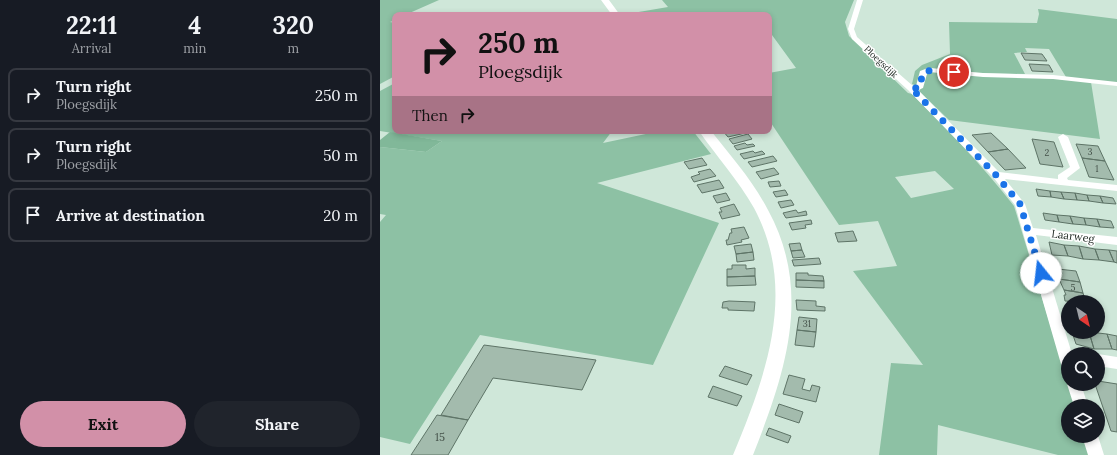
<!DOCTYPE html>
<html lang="en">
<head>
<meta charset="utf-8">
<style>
  body { margin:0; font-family:Lora,serif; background:#20242c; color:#f1f3f6; height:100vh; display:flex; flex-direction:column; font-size:15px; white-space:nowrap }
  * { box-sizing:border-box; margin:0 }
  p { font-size:13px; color:#9ea1a6 }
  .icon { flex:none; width:22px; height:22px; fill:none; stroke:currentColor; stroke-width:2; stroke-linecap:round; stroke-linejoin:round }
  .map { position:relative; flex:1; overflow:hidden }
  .drawer { display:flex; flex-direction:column; background:#171b24; width:380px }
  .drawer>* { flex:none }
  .guide { position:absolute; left:12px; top:12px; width:380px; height:122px; border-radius:8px; box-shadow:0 2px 6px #0003; background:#d290a8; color:#111; overflow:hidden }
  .needle { width:26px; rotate:145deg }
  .controls { position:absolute; left:681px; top:295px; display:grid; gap:8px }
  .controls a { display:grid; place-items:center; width:44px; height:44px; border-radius:50%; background:#171b24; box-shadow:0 2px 6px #0003; font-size:20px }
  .pin { position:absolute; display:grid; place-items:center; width:34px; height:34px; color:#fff; margin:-17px; border:2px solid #fff; border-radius:50%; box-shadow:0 1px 4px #0007 }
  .me { position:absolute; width:44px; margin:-22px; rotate:344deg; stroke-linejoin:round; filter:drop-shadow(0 0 3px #0008) }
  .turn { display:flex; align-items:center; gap:14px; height:84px; padding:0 20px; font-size:18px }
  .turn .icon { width:52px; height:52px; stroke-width:2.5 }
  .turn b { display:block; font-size:28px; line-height:34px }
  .then { display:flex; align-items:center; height:38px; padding:0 20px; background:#0003; gap:8px; font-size:15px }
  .eta { display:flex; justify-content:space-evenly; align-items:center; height:68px; text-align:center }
  .eta b { font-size:24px; font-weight:800; line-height:28px }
  .cta { display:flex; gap:8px; margin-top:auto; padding:8px 20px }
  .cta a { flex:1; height:46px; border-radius:24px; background:#d290a8; color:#111; font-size:16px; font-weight:800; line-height:46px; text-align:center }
  .cta a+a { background:#20242c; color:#f1f3f6 }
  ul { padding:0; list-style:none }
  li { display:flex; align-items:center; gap:12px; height:54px; margin:0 8px 6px; padding:0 12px; border:2px solid #363941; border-radius:8px }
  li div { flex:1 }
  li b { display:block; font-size:15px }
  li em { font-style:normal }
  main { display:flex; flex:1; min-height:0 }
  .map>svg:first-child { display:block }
  .green { fill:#8dc1a4; fill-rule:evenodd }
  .forest { fill:#81b899 }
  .building { fill:#a3bbad; stroke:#5e7467 }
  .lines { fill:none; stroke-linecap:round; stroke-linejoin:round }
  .minor { fill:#fff; fill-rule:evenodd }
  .tertiary { fill:#fff; fill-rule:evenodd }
  .route { stroke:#1a73e8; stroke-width:7; stroke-dasharray:0 12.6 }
  .labels { text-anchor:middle; stroke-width:3; stroke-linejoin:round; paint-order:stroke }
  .far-street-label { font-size:9px; fill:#252e28; stroke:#fff }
  .number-label { font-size:9px; fill:#445149 }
  .street-label { font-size:11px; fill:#252e28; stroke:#fff }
  .near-number-label { font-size:11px; fill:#445149 }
</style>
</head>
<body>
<main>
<section class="drawer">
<div class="eta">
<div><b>22:11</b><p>Arrival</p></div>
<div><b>4</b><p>min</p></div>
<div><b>320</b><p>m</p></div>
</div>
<ul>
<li><svg class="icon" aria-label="right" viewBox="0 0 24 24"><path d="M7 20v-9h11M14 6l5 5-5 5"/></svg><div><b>Turn right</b><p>Ploegsdijk</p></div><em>250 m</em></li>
<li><svg class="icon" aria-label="right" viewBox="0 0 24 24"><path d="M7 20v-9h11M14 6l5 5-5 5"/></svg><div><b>Turn right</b><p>Ploegsdijk</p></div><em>50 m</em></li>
<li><svg class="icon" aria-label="arrive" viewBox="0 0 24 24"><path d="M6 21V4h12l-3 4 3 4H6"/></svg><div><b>Arrive at destination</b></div><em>20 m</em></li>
</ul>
<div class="cta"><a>Exit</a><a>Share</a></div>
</section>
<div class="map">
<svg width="737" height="455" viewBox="0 0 737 455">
  <rect width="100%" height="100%" fill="#cfe7d9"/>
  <path class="green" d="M0 0H59L25 15H15V20L10 22 15 23V76L0 84Z
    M282 0H474L465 22 469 36 528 93 532 94C568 130 603 166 634 206L695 406H688V436H704L710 455H678L558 425 557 455H499L511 363 543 365 473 271 517 266 498 221 459 225 389 120V73L416 68 392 35H389V15H294L292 13 280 15H241L288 7ZM555 171 574 189 531 198 515 177Z
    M658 9 737 19V83L686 77 669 49 645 48 647 52 634 53 645 74 589 73 551 68 537 86 532 84 535 71 542 65 570 54 569 22 657 23 659 14Z
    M548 72 678 79 711 82 720 139 569 120 539 91C546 84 543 79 548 72Z
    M15 83V131H232L223 143 280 131H313L331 154 217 183 339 223 273 365 100 335 30 444 0 437V222L6 215 0 214V147L46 152 62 141 0 131V91Z"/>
  <path class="forest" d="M10 132 62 141 46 152 0 147V140Z"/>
  <path class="building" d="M641 53 662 54 667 61 645 60Z
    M649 64 669 65 673 72 652 71Z
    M343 131H370V132L348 137Z
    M611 133 628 149 608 152 592 135Z
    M368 134 372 139 353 144 349 139Z
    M652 139 674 142 683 167 660 164Z
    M365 143 367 145 373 144 375 146 357 150 354 146Z
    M696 144 718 146 725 161 702 158Z
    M628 149 646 168 625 170 608 152Z
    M373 151 375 153 382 151 385 154 364 159 360 154Z
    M393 156 397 161 372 167 368 162Z
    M322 158 327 165 309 169 304 162Z
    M702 158 725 161 734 180 709 177Z
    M394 168 399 174 381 179 376 172Z
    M330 169 336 176 314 182 311 177 320 174 318 172Z
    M339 180 344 188 322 193 317 185Z
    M399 181 401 186 390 187 388 182Z
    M656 189 670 191 671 197 658 196Z
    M405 190 408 195 396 197 393 192Z
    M670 191 681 192 684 199 671 197Z
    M681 192 695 193 697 200 684 199Z
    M346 193 350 200 337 203 333 196Z
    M695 193 707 195 709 201 697 200Z
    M707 195 720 196 723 203 709 201Z
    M720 196 733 198 736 204 723 203Z
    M411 200 414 205 401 208 398 202Z
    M354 204 360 215 342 219 339 212H342L340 208Z
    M416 210 418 213 426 211 427 215 406 218 403 213Z
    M663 213 677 215 679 222 665 220Z
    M677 215 690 216 693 224 679 222Z
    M690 216 704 218 706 225 693 224Z
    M704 218 717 219 720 227 706 225Z
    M717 219 731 221 734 228 720 227Z
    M431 220 432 224 425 225 426 228 412 230 409 223Z
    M364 227 369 238 361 240 362 242 347 245 346 240H348L350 233H352L351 229Z
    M473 231 477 241 458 242 455 233Z
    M669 242 684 245 688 256 672 255Z
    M420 243 422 250 411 251 409 244Z
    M371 244 373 252 356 254 354 246Z
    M684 245 699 246 703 259 688 256Z
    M699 246 715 249 719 260 703 259Z
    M715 249 729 250 734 262 719 260Z
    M422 250 425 257 413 258 411 251Z
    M729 250 737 251V263L734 262Z
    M373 252 374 260 357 262 356 254Z
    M439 258 441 264 414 266 412 260Z
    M352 265H366V269L375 268V276L347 277V269H352Z
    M678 269 696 271 700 282 679 279Z
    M416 273H428V275L443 276 444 281 416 280Z
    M375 276 376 285 347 286V277Z
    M679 279 700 282 703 293 684 290Z
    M416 280 444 281V288L416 287Z
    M684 290 703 293 706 302 685 301 684 295H686Z
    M416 300 436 301V306L445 307V311L417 310Z
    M349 301 375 302 374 311 348 310V308H342L343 302Z
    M419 317 437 319 436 332 417 330Z
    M417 330 436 332 434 347 415 345Z
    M692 332H709L714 349 696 344Z
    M709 332 727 334 732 349H714Z
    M727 334 737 336V350L732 349Z
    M104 345 216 360 202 390 113 378 88 420 61 415Z
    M345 366 372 375 367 385 339 376Z
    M409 375 425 379 422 389 430 391 432 385 440 387 436 402 403 394Z
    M718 381 737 384V432L731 431 715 384H718Z
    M333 386 362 396 357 406 328 397Z
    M399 404 423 412 419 423 395 415Z
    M57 415 88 420 68 455H31Z
    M389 428 411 436 408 443 386 435Z"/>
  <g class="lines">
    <path class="minor" d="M477 0H483L474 29 477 37 533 86H536L540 71 548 68 603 73 673 75 737 82V86L673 79 603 77 550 72 547 74 543 88 538 90 619 172 678 179V175L690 167 678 137 683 134 688 137 700 168 687 178 688 180 737 185V191L625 179 645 204 653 228 737 237V245L656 235 692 354H688V370L683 368 681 364 635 205 613 177 528 90 472 39 468 29Z
      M718 354 737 357V369L718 366Z
      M688 382V384H701L708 406H694L687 384Z
      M702 436H718L724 455H708Z"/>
    <path class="tertiary" d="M221 0H229L240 15H232Z
      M319 131H331C351 156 373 181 388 210 433 292 405 374 373 455H353C386 376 418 290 374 208 358 180 337 157 319 131Z"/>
  </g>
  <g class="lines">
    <path class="route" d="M574 72 551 70 543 73 539 88H531L616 175 640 204 661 273"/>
  </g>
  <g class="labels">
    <g class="far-street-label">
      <text transform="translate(501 62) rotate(43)" y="3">Ploegsdijk</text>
    </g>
    <g class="number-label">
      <text x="710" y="155">3</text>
      <text x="667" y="156">2</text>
      <text x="717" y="172">1</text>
      <text x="693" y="291">5</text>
      <text x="427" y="327">31</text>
    </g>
    <g class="street-label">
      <text transform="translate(693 236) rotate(7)" y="4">Laarweg</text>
    </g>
    <g class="near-number-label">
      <text x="60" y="441">15</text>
    </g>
  </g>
</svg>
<div class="controls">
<a><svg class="needle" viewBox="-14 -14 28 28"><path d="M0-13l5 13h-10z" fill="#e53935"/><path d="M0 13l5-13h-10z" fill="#9ea1a6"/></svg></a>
<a><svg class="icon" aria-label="search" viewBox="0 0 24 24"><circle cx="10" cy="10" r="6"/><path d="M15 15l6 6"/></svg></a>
<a><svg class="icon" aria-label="layers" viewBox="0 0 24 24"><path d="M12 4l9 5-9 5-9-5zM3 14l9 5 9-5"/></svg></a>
</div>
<div class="pin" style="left:574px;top:72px;background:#d93025"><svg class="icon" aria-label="arrive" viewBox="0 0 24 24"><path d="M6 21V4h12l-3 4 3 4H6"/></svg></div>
<svg class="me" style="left:661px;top:273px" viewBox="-20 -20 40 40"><circle r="19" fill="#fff"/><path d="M0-13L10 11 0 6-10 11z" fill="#1a73e8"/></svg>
<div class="guide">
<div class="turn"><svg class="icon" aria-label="right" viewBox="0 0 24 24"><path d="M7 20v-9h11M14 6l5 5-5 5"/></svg><div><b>250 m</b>Ploegsdijk</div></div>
<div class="then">Then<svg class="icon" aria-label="right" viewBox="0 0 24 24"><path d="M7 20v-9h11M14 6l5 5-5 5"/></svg></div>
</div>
</div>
</main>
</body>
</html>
